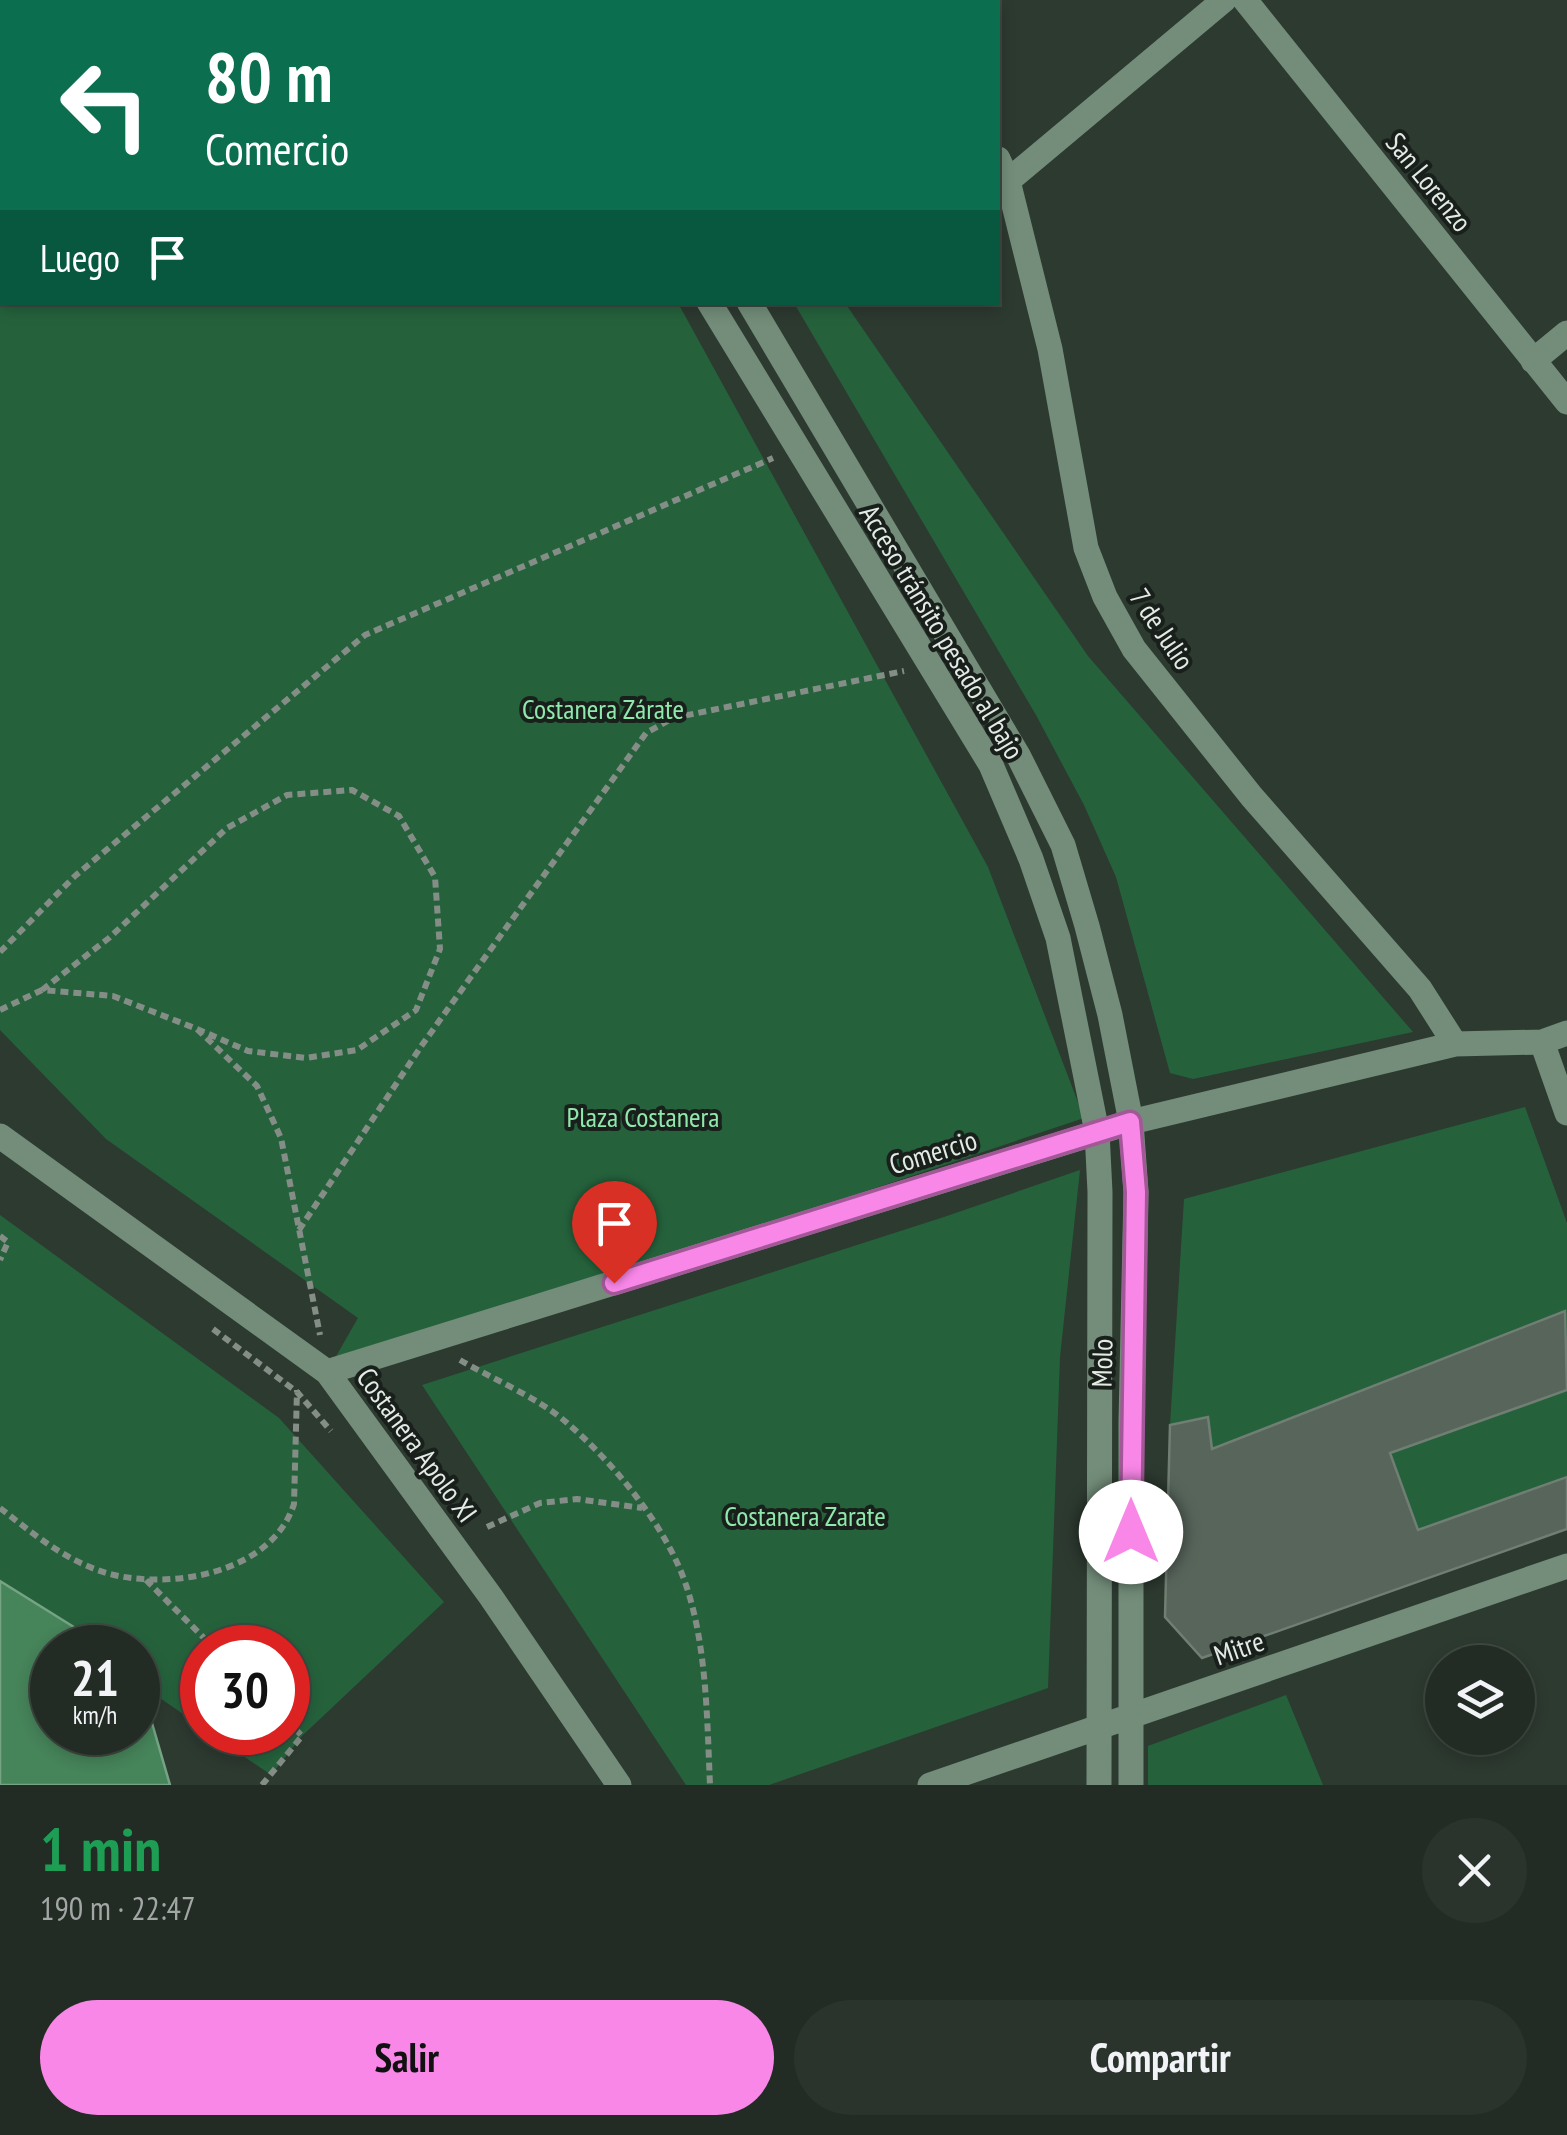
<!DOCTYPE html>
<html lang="es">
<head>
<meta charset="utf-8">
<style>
  body { margin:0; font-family:"PT Sans Narrow",sans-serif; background:#2a342c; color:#f1f3f6; height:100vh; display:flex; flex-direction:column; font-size:38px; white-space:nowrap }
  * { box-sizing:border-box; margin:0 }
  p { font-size:32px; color:#a2a7a6 }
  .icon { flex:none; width:55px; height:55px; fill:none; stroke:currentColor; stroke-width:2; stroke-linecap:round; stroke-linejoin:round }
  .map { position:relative; height:1785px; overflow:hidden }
  .drawer { display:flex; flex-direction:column; background:#222c24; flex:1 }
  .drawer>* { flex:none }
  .banner { position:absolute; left:0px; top:0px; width:1000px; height:305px; box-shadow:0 5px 15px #0003,0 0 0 2px #3f4841; background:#0b6e4f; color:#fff; overflow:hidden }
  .tools { position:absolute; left:1425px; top:1645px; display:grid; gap:20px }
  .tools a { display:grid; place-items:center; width:110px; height:110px; border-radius:50%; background:#222c24; box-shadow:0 5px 15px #0003,0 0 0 2px #3f4841; font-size:50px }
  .speed { position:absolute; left:30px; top:1625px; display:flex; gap:20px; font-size:50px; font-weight:700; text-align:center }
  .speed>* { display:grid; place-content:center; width:130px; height:130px; border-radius:50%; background:#222c24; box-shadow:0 5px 15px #0003,0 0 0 2px #3f4841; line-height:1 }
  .speed small { font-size:25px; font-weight:400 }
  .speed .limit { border:15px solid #d22; background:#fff; color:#111 }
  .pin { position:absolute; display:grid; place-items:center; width:85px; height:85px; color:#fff; margin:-102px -42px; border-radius:50% 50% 50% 0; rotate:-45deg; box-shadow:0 0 10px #0007 }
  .pin .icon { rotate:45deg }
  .me { position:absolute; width:110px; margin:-55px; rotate:0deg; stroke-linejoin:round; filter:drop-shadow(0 0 8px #0008) }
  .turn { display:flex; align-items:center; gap:35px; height:210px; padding:0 40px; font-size:45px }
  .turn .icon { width:130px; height:130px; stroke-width:2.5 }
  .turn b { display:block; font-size:70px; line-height:85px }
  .then { display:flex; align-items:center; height:95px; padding:0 40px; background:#0003; gap:20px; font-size:38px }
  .round { display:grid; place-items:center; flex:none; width:105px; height:105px; border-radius:52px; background:#2a342c }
  .headline { display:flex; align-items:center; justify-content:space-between; height:170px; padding:0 40px }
  h1 { font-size:60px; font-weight:800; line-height:75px; color:#1e9e55 }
  .primary-button { display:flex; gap:20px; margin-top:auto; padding:20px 40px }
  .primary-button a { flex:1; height:115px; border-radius:60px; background:#f987e8; color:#111; font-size:40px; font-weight:800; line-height:115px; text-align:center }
  .primary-button a+a { background:#2a342c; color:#f1f3f6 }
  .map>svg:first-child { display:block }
  .green { fill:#25623c }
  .water { fill:#46845a; stroke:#75a384; stroke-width:2.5 }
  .building { fill:#57655b; stroke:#707e73; stroke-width:2.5 }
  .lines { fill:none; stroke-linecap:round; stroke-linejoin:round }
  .path { stroke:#848e86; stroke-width:6; stroke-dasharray:8 5; stroke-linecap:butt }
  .minor { stroke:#738d7a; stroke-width:25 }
  .route-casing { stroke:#a25897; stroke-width:25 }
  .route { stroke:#f987e8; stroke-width:18 }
  .labels { text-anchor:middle; stroke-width:8; stroke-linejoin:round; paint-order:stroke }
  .street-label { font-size:28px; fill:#e3ebe5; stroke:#191f1b }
  .park-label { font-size:28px; fill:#90e9ac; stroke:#191f1b }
</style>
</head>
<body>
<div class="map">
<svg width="1567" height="1785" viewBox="0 0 1567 1785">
  <rect width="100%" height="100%" fill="#2d3a30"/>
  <path class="green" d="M0 0H427L429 2H2V302L678 303 988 867 1084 1118 327 1372 358 1318 106 1139 0 1030Z
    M794 303H845L1088 656 1413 1032 1193 1079 1170 1073 1116 877 1084 805 1036 715Z
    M1525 1107 1567 1223V1529L1202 1658 1165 1617 1170 1425 1184 1199Z
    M1080 1170 1060 1357 1048 1688 769 1785H686L422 1385 944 1217Z
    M0 1215 279 1418 444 1602 302 1736 271 1775 210 1733 288 1732V1648H202V1727L138 1683V1648L86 1647 0 1588Z
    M1286 1695 1323 1785H1148V1746Z"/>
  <path class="water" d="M0 1581 106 1647 52 1648V1732H138V1675L170 1785H0Z"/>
  <path class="building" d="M1565 1311 1567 1390 1390 1453 1418 1530 1567 1477V1529L1202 1658 1165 1617 1170 1425 1208 1417 1212 1449Z"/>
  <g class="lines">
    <path class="path" d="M0 952 75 876 365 635 773 458
      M42 990 109 938 227 828 287 795 352 790 399 816 435 877 440 949 416 1010 357 1050 306 1058 248 1051 197 1029
      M0 1010 42 990 113 996 197 1029 257 1086 281 1138 320 1335
      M299 1230 422 1045 646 733 673 718 904 671
      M0 1236 8 1242 0 1260
      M213 1329 297 1392 331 1431
      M460 1360C493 1379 538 1398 566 1422 613 1462 668 1528 687 1588 707 1650 707 1720 710 1785
      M0 1508C35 1535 69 1564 114 1575 176 1589 272 1572 294 1504L297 1390
      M487 1527 540 1503 577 1499 642 1508
      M146 1580 214 1648
      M262 1785 302 1736 288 1721"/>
    <path class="minor" d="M539 0 540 2
      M582 0 583 2
      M873 0 875 2
      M1245 0 1567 402
      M998 159 1008 181 1050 349 1086 548 1105 597 1134 649 1252 797 1420 989 1455 1044
      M1008 181 1224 0
      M709 302 991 765 1031 859 1058 938 1097 1132 1100 1192 1099 1785
      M749 302 1019 757 1063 845 1087 926 1110 1015 1131 1122 1136 1192 1131 1421V1785
      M1533 361 1567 333
      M1542 1042 1567 1113
      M0 1136 327 1372 491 1597 619 1785
      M327 1372 1131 1122 1455 1044 1542 1042 1567 1033
      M930 1785 1567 1566"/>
  </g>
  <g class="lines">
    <g class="route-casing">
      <path id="route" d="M614 1283 1130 1122 1136 1192 1131 1532"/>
    </g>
    <use href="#route" class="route"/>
  </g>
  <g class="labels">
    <g class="street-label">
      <text transform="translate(1429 182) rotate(51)" y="10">San Lorenzo</text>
      <text transform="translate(1162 629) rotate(56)" y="10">7 de Julio</text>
      <text transform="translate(942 632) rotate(59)" y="10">Acceso tránsito pesado al bajo</text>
      <text transform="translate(933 1152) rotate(-17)" y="10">Comercio</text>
      <text transform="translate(1102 1363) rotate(-89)" y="10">Molo</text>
      <text transform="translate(417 1445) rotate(54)" y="10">Costanera Apolo XI</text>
      <text transform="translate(1239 1648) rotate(-19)" y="10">Mitre</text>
    </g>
    <g class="park-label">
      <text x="603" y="719">Costanera Zárate</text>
      <text x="643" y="1127">Plaza Costanera</text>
      <text x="805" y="1526">Costanera Zarate</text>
    </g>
  </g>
</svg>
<div class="tools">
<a><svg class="icon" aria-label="layers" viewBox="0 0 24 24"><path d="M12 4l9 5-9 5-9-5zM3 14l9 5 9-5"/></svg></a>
</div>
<div class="speed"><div>21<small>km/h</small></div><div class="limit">30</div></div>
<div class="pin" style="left:614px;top:1283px;background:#d93025"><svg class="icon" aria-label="arrive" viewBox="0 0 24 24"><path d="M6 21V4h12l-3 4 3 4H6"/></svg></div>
<svg class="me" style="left:1131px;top:1532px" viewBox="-20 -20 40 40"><circle r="19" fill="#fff"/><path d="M0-13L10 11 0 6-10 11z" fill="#f987e8"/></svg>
<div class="banner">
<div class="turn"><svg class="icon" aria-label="left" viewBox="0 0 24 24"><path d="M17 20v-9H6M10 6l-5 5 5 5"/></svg><div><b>80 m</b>Comercio</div></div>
<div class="then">Luego<svg class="icon" aria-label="arrive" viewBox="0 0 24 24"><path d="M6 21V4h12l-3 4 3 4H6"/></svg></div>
</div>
</div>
<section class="drawer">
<div class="headline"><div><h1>1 min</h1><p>190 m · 22:47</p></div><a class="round"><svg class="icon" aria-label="close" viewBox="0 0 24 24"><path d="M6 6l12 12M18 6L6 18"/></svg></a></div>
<div class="primary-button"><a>Salir</a><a>Compartir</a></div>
</section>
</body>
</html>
